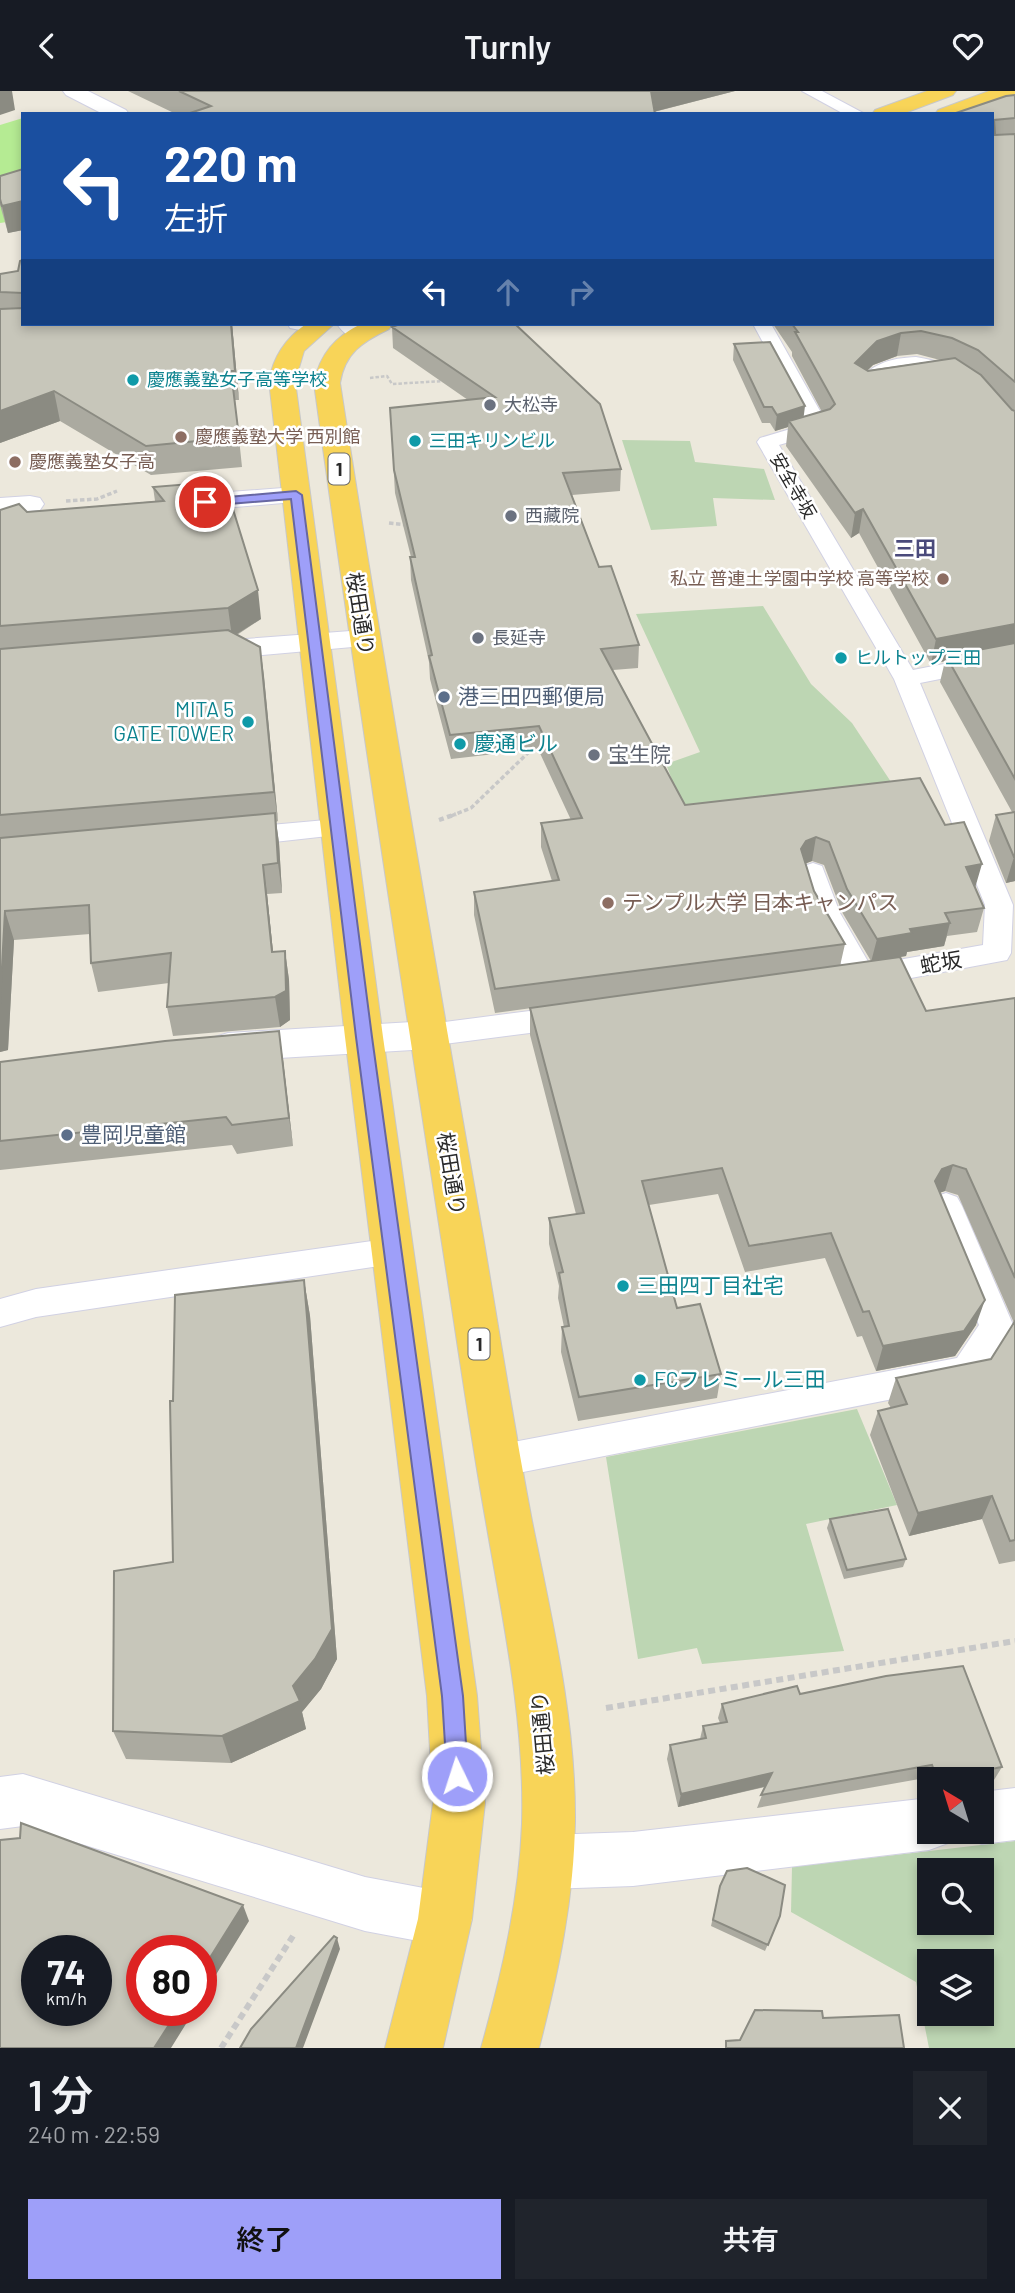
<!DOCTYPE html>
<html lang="ja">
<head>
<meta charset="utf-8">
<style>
  body { margin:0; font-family:Barlow,"Noto Sans JP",sans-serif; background:#20242c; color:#f1f3f6; height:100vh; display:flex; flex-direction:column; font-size:26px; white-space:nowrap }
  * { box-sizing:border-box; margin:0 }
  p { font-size:23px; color:#9ea1a6 }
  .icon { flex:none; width:38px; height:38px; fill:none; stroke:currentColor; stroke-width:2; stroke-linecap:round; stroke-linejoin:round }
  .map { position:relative; height:1957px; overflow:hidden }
  .panel { display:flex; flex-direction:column; background:#171b24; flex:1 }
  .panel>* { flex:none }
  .banner { position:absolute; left:21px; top:21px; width:973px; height:214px; border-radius:0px; box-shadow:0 4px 10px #0003; background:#1a4fa0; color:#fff; overflow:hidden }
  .needle { width:46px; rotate:322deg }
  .tools { position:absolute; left:917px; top:1676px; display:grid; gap:14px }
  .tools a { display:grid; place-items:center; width:77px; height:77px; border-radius:0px; background:#171b24; box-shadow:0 4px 10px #0003; font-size:35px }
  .speed { position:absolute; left:21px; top:1844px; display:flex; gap:14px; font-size:35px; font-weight:700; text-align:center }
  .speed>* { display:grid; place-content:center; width:91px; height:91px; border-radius:50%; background:#171b24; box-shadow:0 4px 10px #0003; line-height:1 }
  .speed small { font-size:18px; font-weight:400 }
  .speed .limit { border:10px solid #d22; background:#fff; color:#111 }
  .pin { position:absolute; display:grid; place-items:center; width:60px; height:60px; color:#fff; margin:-30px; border:4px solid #fff; border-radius:50%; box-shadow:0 2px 7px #0007 }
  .me { position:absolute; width:77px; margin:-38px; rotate:356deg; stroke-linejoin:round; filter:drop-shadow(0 0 5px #0008) }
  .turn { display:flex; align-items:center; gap:24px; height:147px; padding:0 28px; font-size:32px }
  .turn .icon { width:91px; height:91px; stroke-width:2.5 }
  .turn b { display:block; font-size:49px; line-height:60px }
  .lanes { display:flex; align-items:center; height:66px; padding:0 28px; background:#0003; justify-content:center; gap:35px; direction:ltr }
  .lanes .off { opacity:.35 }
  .round { display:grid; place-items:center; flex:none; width:74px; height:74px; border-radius:0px; background:#20242c }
  .overview { display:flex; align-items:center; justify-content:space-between; height:119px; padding:0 28px }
  h1 { font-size:42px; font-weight:600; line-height:52px }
  .cta { display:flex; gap:14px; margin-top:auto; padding:14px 28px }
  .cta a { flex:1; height:80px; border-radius:0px; background:#9e9ff9; color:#111; font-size:28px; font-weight:600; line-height:80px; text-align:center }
  .cta a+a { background:#20242c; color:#f1f3f6 }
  header { display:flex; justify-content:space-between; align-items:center; height:91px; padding:0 28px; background:#171b24; font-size:32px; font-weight:600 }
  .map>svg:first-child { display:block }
  .cemetery { fill:#bdd6b3; fill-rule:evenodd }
  .pitch { fill:#b5eb93 }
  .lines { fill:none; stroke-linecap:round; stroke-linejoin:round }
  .service-casing { stroke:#d1d1e3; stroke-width:2 }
  .pedestrian-casing { stroke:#d1d1e3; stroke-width:2 }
  .minor-casing { stroke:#d1d1e3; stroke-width:2 }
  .tertiary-casing { stroke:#d1d1e3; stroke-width:2 }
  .trunk-casing { stroke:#c8c8c8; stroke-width:2 }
  .path-far3 { stroke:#c8c8c8; stroke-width:2.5; stroke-dasharray:3.5 2; stroke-linecap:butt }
  .path-far2 { stroke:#c8c8c8; stroke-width:3.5; stroke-dasharray:4.5 2.5; stroke-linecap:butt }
  .path-far1 { stroke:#c8c8c8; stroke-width:4.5; stroke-dasharray:5 3.5; stroke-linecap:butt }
  .path { stroke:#c8c8c8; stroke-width:6; stroke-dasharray:7 4.5; stroke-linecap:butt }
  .service { fill:#fff; fill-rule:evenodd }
  .pedestrian { fill:#fff; fill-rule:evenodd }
  .minor { fill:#fff; fill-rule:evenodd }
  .tertiary { fill:#fff; fill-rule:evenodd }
  .trunk { fill:#f8d458; fill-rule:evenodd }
  .wall { fill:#abaaa0; fill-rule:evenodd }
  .shaded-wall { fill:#8b8b82 }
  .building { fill:#c7c6ba; stroke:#8b8b82; stroke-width:2; fill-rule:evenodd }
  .route { fill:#9e9ff9; stroke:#6767a2; stroke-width:2 }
  .culture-dot { fill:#0f9aa8; stroke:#fff; stroke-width:2.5 }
  .worship-dot { fill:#6b7280; stroke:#fff; stroke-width:2.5 }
  .education-dot { fill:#8d6e63; stroke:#fff; stroke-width:2.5 }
  .service-dot { fill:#5c6f8a; stroke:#fff; stroke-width:2.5 }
  .labels { text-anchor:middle; stroke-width:5; stroke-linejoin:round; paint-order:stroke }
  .far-culture-label { font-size:18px; fill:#0d838f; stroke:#fff; text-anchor:start }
  .far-worship-label { font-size:18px; fill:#5b616d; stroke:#fff; text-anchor:start }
  .far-education-label { font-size:18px; fill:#785e54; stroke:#fff; text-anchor:start }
  .far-street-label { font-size:18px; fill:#2a2a2a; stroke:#fff }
  .shield { fill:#fff; stroke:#6a6a6a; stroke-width:2 }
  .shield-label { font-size:19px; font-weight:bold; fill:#2a2a2a }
  .far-quarter-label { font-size:21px; font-weight:bold; fill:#4a4a7b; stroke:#fff }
  .street-label { font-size:21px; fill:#2a2a2a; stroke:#fff }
  .service-label { font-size:21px; fill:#4e5e75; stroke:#fff; text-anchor:start }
  .culture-label { font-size:21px; fill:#0d838f; stroke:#fff; text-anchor:start }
  .worship-label { font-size:21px; fill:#5b616d; stroke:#fff; text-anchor:start }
  .education-label { font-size:21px; fill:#785e54; stroke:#fff; text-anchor:start }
</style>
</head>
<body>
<header><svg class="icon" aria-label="back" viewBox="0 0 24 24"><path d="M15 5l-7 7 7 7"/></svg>Turnly<svg class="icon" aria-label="heart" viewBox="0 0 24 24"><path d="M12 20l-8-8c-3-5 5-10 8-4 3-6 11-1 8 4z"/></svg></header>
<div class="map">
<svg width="1015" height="1957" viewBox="0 0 1015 1957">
  <rect width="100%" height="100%" fill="#ece8dc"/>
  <path class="cemetery" d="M622 349 690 350 695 371 764 378 775 409 713 407 717 435 651 439Z
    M763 515 811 593 852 632 899 703 685 723 666 673 700 661 636 523Z
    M857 1318 897 1414 806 1433 844 1560 702 1573 697 1557 638 1568 606 1366Z
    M1015 1750V1957H929L916 1891 791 1821 792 1776ZM929 1780H982V1832H929ZM929 1871H982V1923H929Z"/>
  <path class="pitch" d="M23 27V102L14 130 0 132V34Z"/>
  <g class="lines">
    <g class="service-casing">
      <path id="service" d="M802 0H822L865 23H844Z
        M288 233H322L324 236 315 242 290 237Z
        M753 233H771L829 336 826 340 779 354 913 579 1015 559V573L920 592 1013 814 1011 862 1007 869 863 896 853 893 812 822 800 781 804 775 813 772 822 775 840 822 870 874 983 854 985 814 894 588 757 351 760 347 807 333Z
        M916 266C960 273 987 291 1015 325V343L1008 341C979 308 928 251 880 290L884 294 881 298C872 300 860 304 854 295 870 273 890 267 916 266Z
        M337 728 346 731 350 737 346 743 237 755 228 752 224 746 228 740 237 737Z
        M569 915 579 918 583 926 579 934 569 937 429 955 419 952 414 944 419 936 429 933Z
        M946 1102 957 1106 962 1115 1014 1236 979 1291 498 1386 485 1381 480 1370 485 1359 498 1354 957 1267 979 1234 930 1115 935 1106Z
        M393 1147 404 1151 409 1160 404 1169 393 1173 36 1226 0 1236V1208L36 1198Z"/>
    </g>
    <g class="pedestrian-casing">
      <path id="pedestrian" d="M30 405 40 407 44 413 40 419 0 423V407Z"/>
    </g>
    <g class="minor-casing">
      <path id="minor" d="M296 396 306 398 310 404 306 410 176 421 166 419 162 413 166 407 176 405Z
        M23 1683 365 1786 445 1801 464 1809 472 1828 464 1847 445 1855 365 1840 23 1735 0 1738V1686Z
        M1015 1697V1749L982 1753 963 1746 961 1741H982V1701Z
        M929 1707V1741H952L948 1752 929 1759 633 1795 547 1798 528 1790 520 1771 528 1752 547 1744 633 1741Z"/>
    </g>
    <g class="tertiary-casing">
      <path id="tertiary" d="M63 0H88L126 19 129 23H103L66 4Z
        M337 233H364L373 242 370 247C356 251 345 245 337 233Z
        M364 539 375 542 379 548 375 554 206 569 195 566 191 560 195 554 206 551Z
        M429 930 442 934 448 944 442 954 429 958 228 970 215 966 209 956 215 946 228 942Z"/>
    </g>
    <g class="trunk-casing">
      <path id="trunk" d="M927 0H956L953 4 902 23H872L875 19Z
        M989 0H1015V3L964 23H935L938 19Z
        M306 233H334L304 260 295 290 383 946 477 1605 485 1712 472 1828 443 1957H385L418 1828 433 1712 427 1605 345 946 269 290C273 266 286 247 306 233Z
        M361 233H392L389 238C362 251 345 262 340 292 384 577 433 861 483 1145 499 1240 514 1335 532 1430 552 1529 576 1630 575 1731 574 1808 558 1883 539 1957H481C502 1883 519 1809 522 1733 525 1631 503 1530 486 1431 469 1336 456 1241 441 1146 397 862 353 577 314 292 320 263 335 246 361 233Z"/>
    </g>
    <path class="path-far3" d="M370 287 387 285 392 293 444 290"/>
    <path class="path-far2" d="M66 410 97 408 117 400
      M389 432 408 434
      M451 725 471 717 532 658"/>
    <path class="path-far1" d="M439 729 456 723"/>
    <path class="path" d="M606 1617 1015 1550
      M221 1957 293 1845"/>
    <use href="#service" class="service"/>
    <use href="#pedestrian" class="pedestrian"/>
    <use href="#minor" class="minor"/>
    <use href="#tertiary" class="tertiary"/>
    <use href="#trunk" class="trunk"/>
  </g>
  <path class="wall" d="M128 0H735L654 21 655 23H176Z
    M1015 4V790L1006 792 989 750 996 724 1012 721 940 591 945 570 931 573 859 442 851 447 786 355 788 336 775 340 770 332H762L733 269 734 253 804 326 822 321 792 265V261L773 233H992V23ZM917 263 940 269 868 279 873 274 897 265Z
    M23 78V139L8 142 0 114V85Z
    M23 169V233H232L239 309H235L242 376 151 384 60 330 0 352V183L18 180Z
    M392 236 621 378 620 400 572 404 599 476 639 554 638 577 613 579 685 714 920 687 975 797 984 817 977 841 947 845 944 855 907 861 906 865 892 867 926 920 1015 907V1470L999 1473 982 1428 909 1445 870 1344 878 1320 891 1317 888 1312 896 1287 991 1268 1014 1232 958 1104 945 1100 940 1101 976 1234 955 1265 876 1280 862 1245 857 1246 825 1167 745 1181 718 1103 649 1114 677 1217 721 1283 717 1307 578 1330 561 1261 562 1236H564L558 1207 559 1195 549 1153V1127L576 1123 530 944V917L583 910 495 922 474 824V801L552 790 541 756V732L571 729 538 658 451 668 430 588 429 571 411 489 410 466H411L395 402 390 317 468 309 393 257ZM812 770 824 774 842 821 871 870 840 875 845 853 814 800 806 772Z
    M153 396 261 528 237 544 260 556 278 730 276 731 279 752 282 802 267 803 273 861 285 860 289 889 290 929 280 936 173 945 167 916 169 892 98 901 91 872 90 843 14 849 8 959 0 961V419L27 421 155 410Z
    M283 969 293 1055 237 1063 232 1054 0 1079V971Z
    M304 1189 310 1225 337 1568 321 1598 302 1621 306 1638 231 1672 126 1668 113 1640 173 1471V1310Z
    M830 1428 906 1468 903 1476 844 1488 827 1437Z
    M800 1603 1002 1676 994 1689 982 1691V1689H929V1698L925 1687 757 1717 765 1696 678 1716 667 1668 670 1654 700 1648 703 1635 720 1632 718 1627 722 1613Z
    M720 1795 780 1825 765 1860 711 1835Z"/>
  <path class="shaded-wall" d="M0 0H12L15 19 0 24Z
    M650 0H735L649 22Z
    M23 110V139L8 142 2 115Z
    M231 233H232L239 309 235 280Z
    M901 242 897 265 873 274 851 295 855 272 877 250Z
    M54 300 60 330 0 352V320Z
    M805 315 803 331 789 330 788 336 775 340 777 324Z
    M863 418 859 442 851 447 855 422Z
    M258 499 261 528 232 546 228 517Z
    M1015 533V557L946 565 945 570 931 573 936 548Z
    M260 556 264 585 278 730 274 701Z
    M275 722 279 752 282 802 278 772Z
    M816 746 812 770 802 774 801 758 806 750Z
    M1014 766H1015V790L1006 792Z
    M982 773 975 797 966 776Z
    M263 774 267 803 276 890 272 861Z
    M5 820 14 849 8 959 0 961V913Z
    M950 832 944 855 907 861 906 865 871 871 877 848 910 838Z
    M285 860 289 889 290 929 280 936 275 906Z
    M279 940 283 969 293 1055 289 1027Z
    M953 1074 945 1100 934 1104 935 1090 942 1078Z
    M304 1189 310 1225 337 1568 321 1598 302 1621 306 1638 231 1672 222 1645 293 1595Z
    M985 1209 976 1234 955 1265 876 1280 883 1255Z
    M992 1405 982 1428 909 1445 918 1422Z
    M772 1682 767 1695 678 1716 681 1703Z
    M243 1814 249 1830 201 1908V1881Z
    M337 1847 340 1858 303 1957H296Z
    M178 1920H194L171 1957H154Z"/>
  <path class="building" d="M179 0H651L655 23H187L211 15Z
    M1015 4V27L994 29 995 44 1015 43V291L978 259 952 247 921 240 901 242 877 250 855 272 868 280 955 267 981 284 1012 319 1015 320V533L936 548 863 418 855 422 789 330 830 318 835 313 795 241H798L792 233H992V23H953L1006 5Z
    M23 78V110L2 115 0 108V85Z
    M23 169V202L0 201V183L18 180 20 170Z
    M23 217V233H231L235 280H231L239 346 146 355 54 300 0 320V218Z
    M400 233H515L600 313 621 378 563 382 599 476 611 475 639 554 601 558 685 714 920 687 945 734 964 731 982 773 966 776 984 817 945 822 950 832 910 838 912 842 877 848 847 798 829 751 816 746 806 750 801 758 814 800 845 853 495 898 474 801 559 789 541 732 582 727 539 635 450 644 429 565 432 564 410 466H415L394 379 390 317 495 306 392 236Z
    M770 251 805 315 777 324 772 316H764L734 253Z
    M215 391 232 415 258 499 228 517 0 535V419L19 413 27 421 164 410 153 396Z
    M228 539 260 556 274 701 0 724V558Z
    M1015 552V688L946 565Z
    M1015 721V766H1014L996 724Z
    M275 722 278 772 263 774 272 861 285 860 286 900 275 906 167 916 171 862 91 872 89 814 5 820 0 913V747Z
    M900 866 926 920 1015 907V1187L966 1078 953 1074 942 1078 935 1090 985 1209 964 1240 883 1255 869 1220 863 1221 831 1142 749 1155 722 1077 642 1090 677 1217 700 1213 721 1283 579 1306 562 1236 569 1235 559 1182 563 1181 549 1127 584 1122 530 917Z
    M279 940 289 1027 232 1034 226 1026 0 1050V971L165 950Z
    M304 1189 332 1538 315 1568 293 1595 300 1610 222 1645 113 1640 114 1480 173 1471 170 1310H173L175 1204Z
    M1015 1230V1449L1010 1450 992 1405 918 1422 878 1320 907 1313 896 1287 991 1268Z
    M888 1418 906 1468 847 1479 830 1428Z
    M963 1575 1002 1676 937 1688 932 1674 761 1704 772 1682 681 1703 670 1654 706 1647 703 1635 727 1631 722 1613 797 1595 800 1603 886 1585Z
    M21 1732 243 1814 201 1881V1860H142V1920H178L154 1957H0V1749L20 1747ZM37 1860H96V1920H37Z
    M747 1777 785 1794 780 1825 768 1854 713 1829 720 1795 727 1780Z
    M334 1845 337 1847 296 1957H240L251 1938Z
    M755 1919 822 1920 823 1927 899 1924 904 1957H726V1950L740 1949Z"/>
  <path class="route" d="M296 400 302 404 372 946 463 1605 468 1685 465 1693 457 1696 450 1693 447 1685 442 1605 356 946 291 408 205 415 199 411 205 408Z"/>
  <g class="culture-dot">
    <circle cx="133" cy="289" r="7"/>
    <circle cx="415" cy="350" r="7"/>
    <circle cx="841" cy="567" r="7"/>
    <circle cx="248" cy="631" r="7"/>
    <circle cx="460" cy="653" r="7"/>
    <circle cx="623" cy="1195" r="7"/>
    <circle cx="640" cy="1289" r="7"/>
  </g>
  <g class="worship-dot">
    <circle cx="490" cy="314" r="7"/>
    <circle cx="511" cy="425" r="7"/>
    <circle cx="478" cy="547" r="7"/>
    <circle cx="594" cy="664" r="7"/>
  </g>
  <g class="education-dot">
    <circle cx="181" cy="346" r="7"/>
    <circle cx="15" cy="371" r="7"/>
    <circle cx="943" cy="488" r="7"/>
    <circle cx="608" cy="812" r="7"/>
  </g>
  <g class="service-dot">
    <circle cx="444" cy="606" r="7"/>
    <circle cx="67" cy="1044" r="7"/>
  </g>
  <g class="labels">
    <g class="far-culture-label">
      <text x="147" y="295">慶應義塾女子高等学校</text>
      <text x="429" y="356">三田キリンビル</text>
      <text x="855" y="573">ヒルトップ三田</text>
    </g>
    <g class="far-worship-label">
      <text x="504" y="320">大松寺</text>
      <text x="525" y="431">西藏院</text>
      <text x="492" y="553">長延寺</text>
    </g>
    <g class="far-education-label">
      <text x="195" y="352">慶應義塾大学 西別館</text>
      <text x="29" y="377">慶應義塾女子高</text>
      <text x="929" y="494" text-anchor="end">私立 普連土学園中学校 高等学校</text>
    </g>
    <g class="far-street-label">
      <text transform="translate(793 395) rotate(60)" y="6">安全寺坂</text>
    </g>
    <g class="shield">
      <rect x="328.5" y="362.5" width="21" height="31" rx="5"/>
      <rect x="468.5" y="1237.5" width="21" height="31" rx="5"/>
    </g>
    <g class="shield-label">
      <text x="339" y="385">1</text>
      <text x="479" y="1260">1</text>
    </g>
    <g class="far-quarter-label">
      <text x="915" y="465">三田</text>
    </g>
    <g class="street-label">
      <text transform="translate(360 523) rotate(81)" y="7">桜田通り</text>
      <text transform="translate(941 872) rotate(-10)" y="7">蛇坂</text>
      <text transform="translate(451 1083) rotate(81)" y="7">桜田通り</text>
      <text transform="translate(543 1642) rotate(-95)" y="7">桜田通り</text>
    </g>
    <g class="service-label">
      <text x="458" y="613">港三田四郵便局</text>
      <text x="81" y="1051">豊岡児童館</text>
    </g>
    <g class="culture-label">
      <text x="234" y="626" text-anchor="end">MITA 5<tspan x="234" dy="24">GATE TOWER</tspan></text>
      <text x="474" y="660">慶通ビル</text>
      <text x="637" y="1202">三田四丁目社宅</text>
      <text x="654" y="1296">FCフレミール三田</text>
    </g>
    <g class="worship-label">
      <text x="608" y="671">宝生院</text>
    </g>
    <g class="education-label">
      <text x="622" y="819">テンプル大学 日本キャンパス</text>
    </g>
  </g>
</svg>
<div class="tools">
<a><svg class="needle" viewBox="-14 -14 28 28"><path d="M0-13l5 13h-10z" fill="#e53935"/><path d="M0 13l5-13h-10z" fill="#9ea1a6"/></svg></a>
<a><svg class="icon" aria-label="search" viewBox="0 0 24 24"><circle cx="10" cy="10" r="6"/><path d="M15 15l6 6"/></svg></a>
<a><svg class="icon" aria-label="layers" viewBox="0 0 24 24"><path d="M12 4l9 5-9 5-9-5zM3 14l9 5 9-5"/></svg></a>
</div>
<div class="speed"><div>74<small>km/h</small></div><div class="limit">80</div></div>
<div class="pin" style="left:205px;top:411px;background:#d93025"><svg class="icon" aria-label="arrive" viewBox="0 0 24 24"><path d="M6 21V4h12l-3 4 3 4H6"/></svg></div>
<svg class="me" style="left:457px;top:1685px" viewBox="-20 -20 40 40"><circle r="17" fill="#9e9ff9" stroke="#fff" stroke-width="3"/><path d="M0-11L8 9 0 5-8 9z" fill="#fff"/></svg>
<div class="banner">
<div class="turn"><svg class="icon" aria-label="left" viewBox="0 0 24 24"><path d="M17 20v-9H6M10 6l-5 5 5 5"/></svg><div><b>220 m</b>左折</div></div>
<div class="lanes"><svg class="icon" aria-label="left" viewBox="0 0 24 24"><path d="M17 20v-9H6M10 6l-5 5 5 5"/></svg><svg class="icon off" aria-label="ahead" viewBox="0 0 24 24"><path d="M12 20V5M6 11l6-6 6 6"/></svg><svg class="icon off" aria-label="right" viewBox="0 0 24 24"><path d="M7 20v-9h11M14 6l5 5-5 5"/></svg></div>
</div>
</div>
<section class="panel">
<div class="overview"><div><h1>1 分</h1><p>240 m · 22:59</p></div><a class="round"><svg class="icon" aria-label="close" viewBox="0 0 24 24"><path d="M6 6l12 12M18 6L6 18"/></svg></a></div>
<div class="cta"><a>終了</a><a>共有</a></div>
</section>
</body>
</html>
